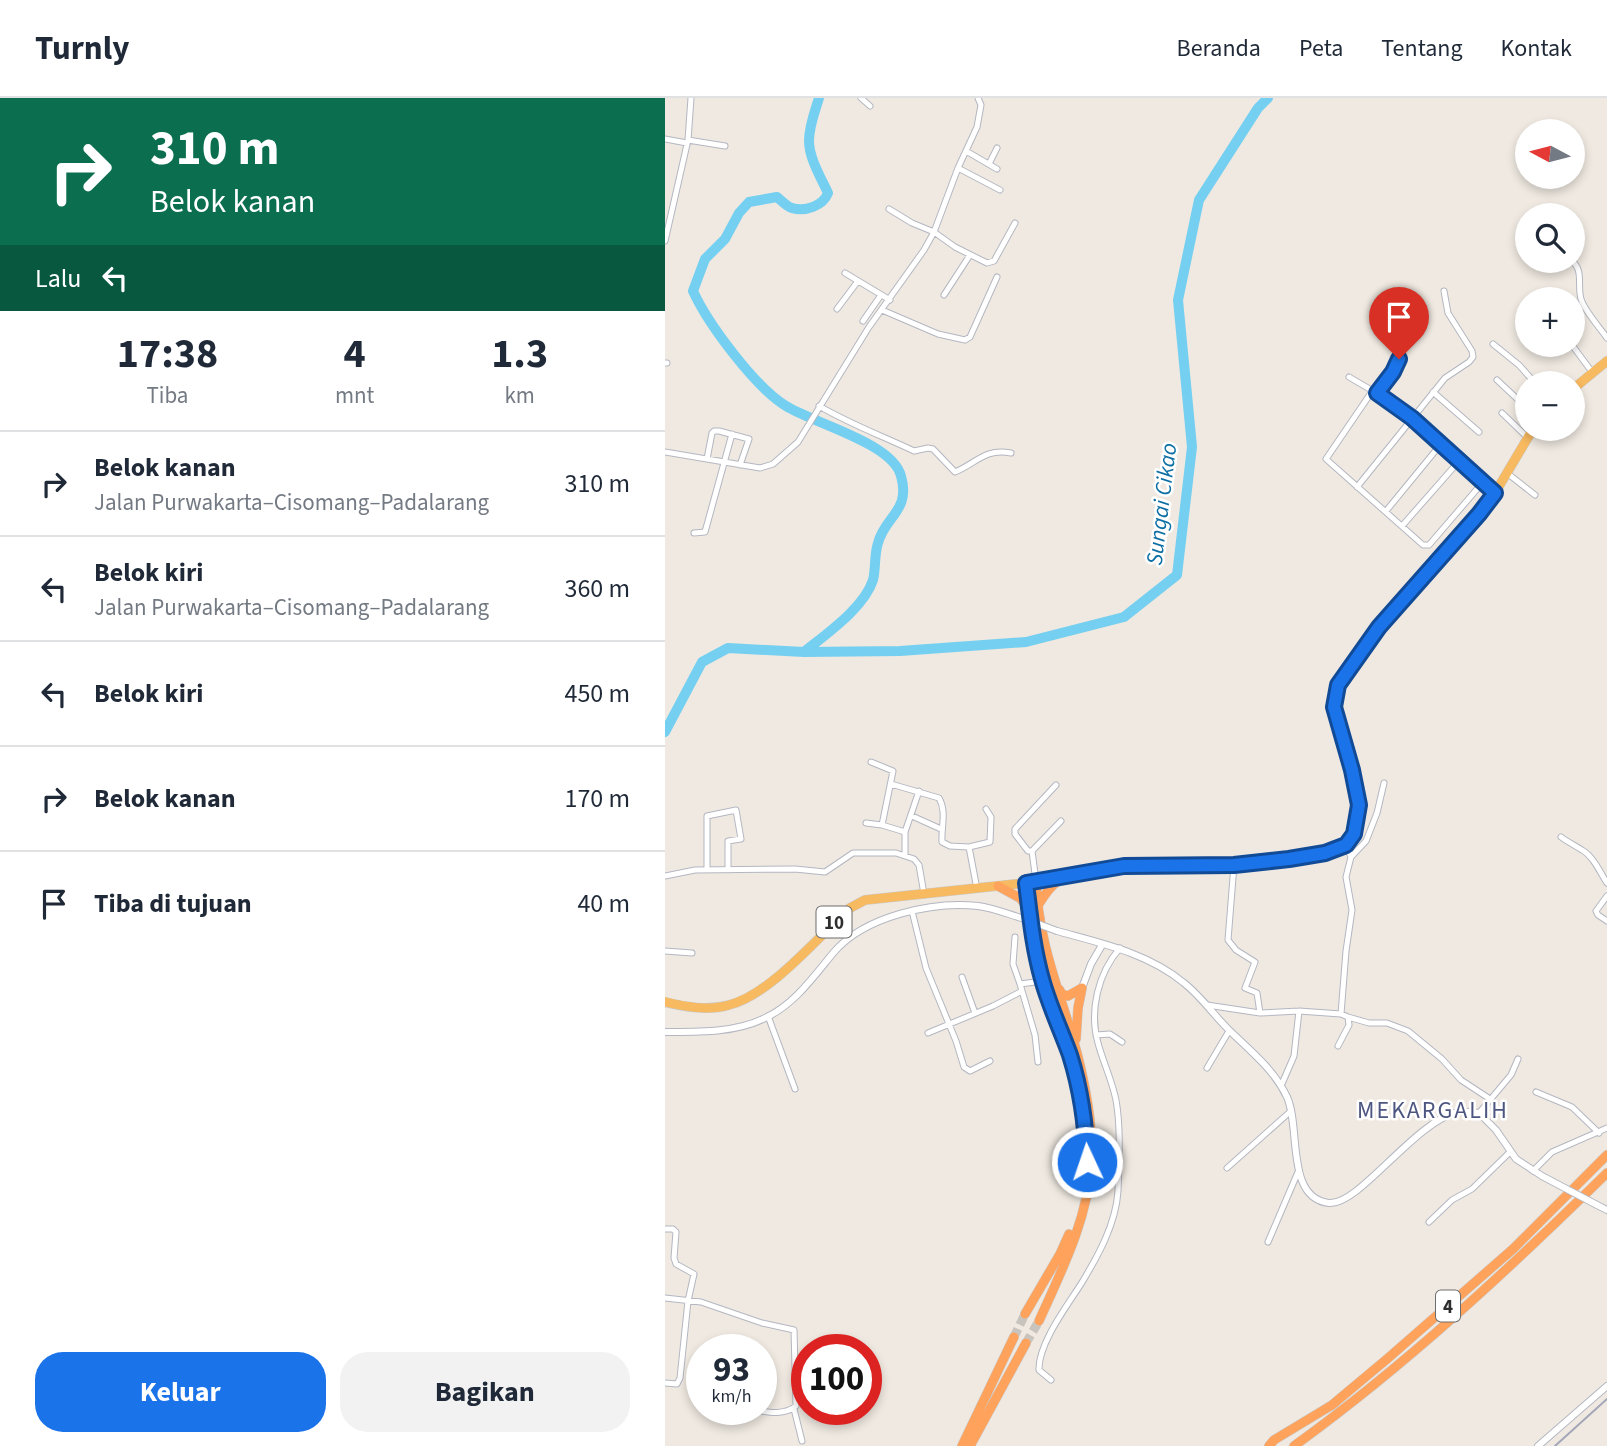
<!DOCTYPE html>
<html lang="id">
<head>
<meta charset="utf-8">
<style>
  body { margin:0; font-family:"Source Sans 3",sans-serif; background:#f2f2f3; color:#1f2937; height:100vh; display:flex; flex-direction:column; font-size:26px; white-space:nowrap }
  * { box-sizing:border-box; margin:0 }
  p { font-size:23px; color:#747a83 }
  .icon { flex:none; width:38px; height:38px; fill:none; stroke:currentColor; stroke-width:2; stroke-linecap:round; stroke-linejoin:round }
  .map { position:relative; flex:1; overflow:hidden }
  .sheet { display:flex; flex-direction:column; background:#fff; width:665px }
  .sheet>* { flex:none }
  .hud { background:#0b6e4f; color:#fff; overflow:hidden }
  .needle { width:46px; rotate:277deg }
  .fabs { position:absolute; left:850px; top:21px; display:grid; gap:14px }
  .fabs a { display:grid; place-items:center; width:70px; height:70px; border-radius:50%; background:#fff; box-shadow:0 4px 10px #0003; font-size:35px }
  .speed { position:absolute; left:21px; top:1236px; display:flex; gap:14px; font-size:35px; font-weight:700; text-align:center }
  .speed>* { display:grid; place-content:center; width:91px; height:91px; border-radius:50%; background:#fff; box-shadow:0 4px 10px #0003; line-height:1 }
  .speed small { font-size:18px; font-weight:400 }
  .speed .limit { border:10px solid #d22; background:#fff; color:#111 }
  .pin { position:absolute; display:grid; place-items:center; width:60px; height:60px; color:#fff; margin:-72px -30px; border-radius:50% 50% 50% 0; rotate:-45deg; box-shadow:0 0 7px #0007 }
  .pin .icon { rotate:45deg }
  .me { position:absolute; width:77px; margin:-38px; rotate:357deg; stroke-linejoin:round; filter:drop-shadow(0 0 5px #0008) }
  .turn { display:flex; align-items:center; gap:24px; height:147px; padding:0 35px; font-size:32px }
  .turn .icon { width:91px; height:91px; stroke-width:2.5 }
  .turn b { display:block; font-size:49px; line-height:60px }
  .then { display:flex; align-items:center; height:66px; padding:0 35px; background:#0003; gap:14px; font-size:26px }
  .eta { display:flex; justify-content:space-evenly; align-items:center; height:119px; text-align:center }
  .eta b { font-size:42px; font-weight:700; line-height:49px }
  .primary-button { display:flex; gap:14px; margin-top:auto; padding:14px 35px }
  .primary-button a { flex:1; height:80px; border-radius:28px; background:#1a73e8; color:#fff; font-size:28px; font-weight:700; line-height:80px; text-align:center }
  .primary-button a+a { background:#f2f2f3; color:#1f2937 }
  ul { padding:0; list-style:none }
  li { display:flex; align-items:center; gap:21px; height:105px; padding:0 35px; border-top:2px solid #e0e1e3 }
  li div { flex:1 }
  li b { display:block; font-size:26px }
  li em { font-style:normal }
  header { display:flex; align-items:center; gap:42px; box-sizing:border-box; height:98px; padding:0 35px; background:#fff; border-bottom:2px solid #e0e1e3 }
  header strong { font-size:33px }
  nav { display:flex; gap:38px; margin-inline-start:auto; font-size:24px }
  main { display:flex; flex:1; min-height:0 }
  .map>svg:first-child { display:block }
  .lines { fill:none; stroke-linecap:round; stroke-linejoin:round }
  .river { stroke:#75cff0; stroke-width:10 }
  .motorway-tunnel { stroke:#c8c4bd; stroke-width:9; stroke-dasharray:9 4.5; stroke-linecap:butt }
  .minor-casing { stroke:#b4b7c1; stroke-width:7 }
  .tertiary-casing { stroke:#b4b7c1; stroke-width:8 }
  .trunk-casing { stroke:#c9c9c9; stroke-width:10 }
  .motorway-casing { stroke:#c9c9c9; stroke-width:10 }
  .minor { stroke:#fff; stroke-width:5 }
  .tertiary { stroke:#fff; stroke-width:6 }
  .trunk { stroke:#f8ba60; stroke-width:9 }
  .motorway { stroke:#ffa35c; stroke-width:9 }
  .rail { stroke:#a3a6b8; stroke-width:2 }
  .tertiary-bridge-casing { stroke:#b4b7c1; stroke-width:8; stroke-linecap:butt }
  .tertiary-bridge { stroke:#fff; stroke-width:6 }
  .route-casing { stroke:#114b97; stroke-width:18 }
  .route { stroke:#1a73e8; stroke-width:12 }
  .labels { text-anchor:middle; stroke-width:5; stroke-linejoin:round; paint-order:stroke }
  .shield { fill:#fff; stroke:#6d6d6d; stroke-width:2 }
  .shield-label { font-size:19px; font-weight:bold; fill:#2e2e2e }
  .water-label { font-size:23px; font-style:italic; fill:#0d6fa3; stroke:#fff }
  .quarter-label { font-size:24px; letter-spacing:2px; fill:#4d5680; stroke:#fff }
</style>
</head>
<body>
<header>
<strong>Turnly</strong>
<nav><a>Beranda</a><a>Peta</a><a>Tentang</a><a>Kontak</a></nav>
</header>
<main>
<section class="sheet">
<div class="hud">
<div class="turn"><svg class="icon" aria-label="right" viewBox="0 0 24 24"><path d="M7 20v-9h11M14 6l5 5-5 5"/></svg><div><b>310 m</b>Belok kanan</div></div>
<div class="then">Lalu<svg class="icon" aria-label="left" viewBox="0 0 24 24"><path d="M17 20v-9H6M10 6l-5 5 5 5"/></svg></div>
</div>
<div class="eta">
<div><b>17:38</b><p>Tiba</p></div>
<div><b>4</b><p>mnt</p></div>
<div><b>1.3</b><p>km</p></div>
</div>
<ul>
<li><svg class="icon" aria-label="right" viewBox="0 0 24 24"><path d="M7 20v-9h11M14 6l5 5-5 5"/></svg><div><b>Belok kanan</b><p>Jalan Purwakarta–Cisomang–Padalarang</p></div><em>310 m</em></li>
<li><svg class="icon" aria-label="left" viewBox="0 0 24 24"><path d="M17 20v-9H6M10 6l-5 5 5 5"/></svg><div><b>Belok kiri</b><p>Jalan Purwakarta–Cisomang–Padalarang</p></div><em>360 m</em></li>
<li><svg class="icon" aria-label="left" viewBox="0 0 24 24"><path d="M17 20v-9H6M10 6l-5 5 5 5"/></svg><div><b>Belok kiri</b></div><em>450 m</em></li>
<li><svg class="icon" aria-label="right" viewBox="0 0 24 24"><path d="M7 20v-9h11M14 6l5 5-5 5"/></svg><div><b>Belok kanan</b></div><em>170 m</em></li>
<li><svg class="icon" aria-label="arrive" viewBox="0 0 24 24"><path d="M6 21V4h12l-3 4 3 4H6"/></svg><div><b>Tiba di tujuan</b></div><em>40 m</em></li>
</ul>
<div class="primary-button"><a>Keluar</a><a>Bagikan</a></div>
</section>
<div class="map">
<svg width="942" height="1348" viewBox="0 0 942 1348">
  <rect width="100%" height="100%" fill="#efe9e1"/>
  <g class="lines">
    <path class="river" d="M139 554C161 536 199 510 208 482 211 470 209 457 213 445 220 418 246 413 236 378 228 345 148 325 121 308 90 289 43 226 28 193L40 161 60 141 74 115 84 104 112 99C116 102 122 109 127 110 140 114 158 108 163 95 156 80 144 60 144 43 144 28 150 13 154 0
      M0 634 37 564 63 550 139 554 235 553 361 544 459 519 512 477 527 349 513 202 534 102 593 10 603 0"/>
    <path class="motorway-tunnel" d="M349 1239 360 1216
      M361 1245 374 1223"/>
    <g class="minor-casing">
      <path id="minor" d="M196 0 205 8
        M0 41 22 45
        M23 42 60 48
        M301 53 332 71
        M324 66 332 50
        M293 70 335 92
        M224 111 247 125 269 134 290 149 322 165 329 163 350 125
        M0 143 23 42 26 0
        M907 163C919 173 912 187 916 201 919 212 935 230 942 240
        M180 175 225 202
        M279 197 305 157
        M172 211 193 183
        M217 212 273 236 300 242 305 239 332 179
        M198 223 216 197
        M828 246 854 267 870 285
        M907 247 927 274
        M0 265H2
        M684 279C739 309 785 351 830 395
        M832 282 863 311
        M708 292 661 361 758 447H764L819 383
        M768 294 814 334
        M712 295 732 267 736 236
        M154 308C185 326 217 338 249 353L263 350 268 351 290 374C312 365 319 350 346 355
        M837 315 862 339
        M0 354 95 370 108 366 133 344 204 229 259 152 269 134 293 70 312 29 316 7 313 0
        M42 361 47 335 49 333H54L84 341 75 367
        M842 375 870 397
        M692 389 780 280 804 264 808 259 807 253 783 215 779 193
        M721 413 776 346
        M737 428 795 362
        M29 435 40 434 67 336
        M206 664 228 673 217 727 240 734V757
        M226 686 274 700C282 714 276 729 277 744L285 748 304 749
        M247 718 276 731
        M201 725 217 727
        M240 734 254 693
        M896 739C903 744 909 747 917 752 928 758 935 774 942 785
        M367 753H363L350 736V731L391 687
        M686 759 701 743 712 715 719 685
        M569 767 563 842 571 852 590 864 580 890 592 895 595 915 634 913 629 958 616 988
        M42 772V718L71 712 76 741 63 743V772
        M0 778 30 772 130 771 160 774 188 755H231L249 761 254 767 259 796
        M371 783 367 753 396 723
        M312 791 304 749 325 744 326 719 321 711
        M942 798 931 813 933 817 942 823
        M247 813 261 870 291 943 299 969 305 973 325 963
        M350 839 348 866 355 886
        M0 853 27 855
        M297 879 310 915
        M542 907 595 915
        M634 913 676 916 683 919 684 927 673 948
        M676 916 681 853 687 812 681 779 686 759 681 747
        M103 918 130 991
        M683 919 704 925H722L743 933 777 961 796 982 825 1001
        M263 935 328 908 357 893
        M431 937 445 936 457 944
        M373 964 370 937 355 886 378 883
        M542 970 564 933
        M871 994 907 1009 934 1035
        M814 1015 846 977 853 961
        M562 1070 626 1013
        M868 1073 887 1054 942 1030
        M764 1124 787 1102 807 1091 845 1054
        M0 1131H8L11 1134 9 1160 11 1166 29 1176 23 1203 15 1280 12 1286 0 1285
        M603 1144 633 1074
        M0 1200 36 1204 97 1225 129 1232 131 1308C117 1319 99 1313 83 1311
        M386 1282 374 1272C373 1246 402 1208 416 1186 433 1158 451 1126 453 1093 454 1064 456 1030 451 1002 447 982 438 964 433 945 424 913 433 875 455 850
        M129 1311 137 1343"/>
    </g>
    <g class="tertiary-casing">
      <path id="tertiary" d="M392 833C435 845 483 855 519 885 537 899 550 919 567 935 587 954 610 973 622 999 636 1029 620 1100 664 1105 694 1108 750 1023 793 1014 800 1013 807 1014 814 1015L831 1032 851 1061 877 1078
        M417 890 426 866 437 847
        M0 934C33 934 70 935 100 920 130 906 149 878 169 854 200 818 268 803 313 808 329 810 345 817 360 821
        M932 1107 942 1112
        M873 1348 942 1288"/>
    </g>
    <g class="trunk-casing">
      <path id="trunk" d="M908 291 942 263
        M0 904C21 909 43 913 64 907 105 897 153 839 185 810L200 802 361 785 459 768 569 767 660 755 681 747 689 736 695 714 687 672 669 609 673 587 714 529 814 416 830 395 868 331"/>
    </g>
    <g class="motorway-casing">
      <path id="motorway" d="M371 783C373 845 396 896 412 955 421 990 429 1029 426 1066 423 1121 396 1174 374 1223
        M361 785C365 817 368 849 377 880 391 931 415 977 420 1030
        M333 788 355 800 363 810
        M372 809C380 796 387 785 401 778
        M394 891 397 896 403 898 417 890
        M411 941 413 910 417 890
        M360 1216 395 1156 404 1136
        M297 1348 349 1239
        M305 1348 361 1245
        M604 1348 609 1342 667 1307 722 1261 848 1151 942 1057
        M629 1348C741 1267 843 1172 942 1075"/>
    </g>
    <use href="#minor" class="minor"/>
    <use href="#tertiary" class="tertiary"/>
    <use href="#trunk" class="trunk"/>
    <use href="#motorway" class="motorway"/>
    <path class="rail" d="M890 1348 942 1301"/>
    <g class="tertiary-bridge-casing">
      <path id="tertiary-bridge" d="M360 821 392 833
        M877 1078 932 1107"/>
    </g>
    <use href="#tertiary-bridge" class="tertiary-bridge"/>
  </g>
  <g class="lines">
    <g class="route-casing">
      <path id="route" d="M422 1064C421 1028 416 992 405 957 396 932 384 907 377 881 368 849 365 817 361 785L459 768 569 767 624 761 660 755 681 747 689 736 694 707 687 672 669 609 673 587 714 529 814 416 830 395 747 320 712 295 728 274 734 261"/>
    </g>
    <use href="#route" class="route"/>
  </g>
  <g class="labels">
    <g class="shield">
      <rect x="151.5" y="808.5" width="35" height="31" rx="5"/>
      <rect x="771" y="1192.5" width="24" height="31" rx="5"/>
    </g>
    <g class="shield-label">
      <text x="169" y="831">10</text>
      <text x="783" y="1215">4</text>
    </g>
    <g class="water-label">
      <text transform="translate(496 406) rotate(-83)" y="8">Sungai Cikao</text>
    </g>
    <g class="quarter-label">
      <text x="768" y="1020">MEKARGALIH</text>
    </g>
  </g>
</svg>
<div class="fabs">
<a><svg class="needle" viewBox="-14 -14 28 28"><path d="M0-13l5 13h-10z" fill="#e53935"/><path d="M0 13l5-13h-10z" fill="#747a83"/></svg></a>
<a><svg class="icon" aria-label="search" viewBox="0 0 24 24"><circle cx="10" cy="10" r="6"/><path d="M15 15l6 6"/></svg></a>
<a>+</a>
<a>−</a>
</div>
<div class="speed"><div>93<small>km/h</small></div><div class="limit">100</div></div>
<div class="pin" style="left:734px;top:261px;background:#d93025"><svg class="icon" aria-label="arrive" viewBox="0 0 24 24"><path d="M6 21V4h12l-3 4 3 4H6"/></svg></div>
<svg class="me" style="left:422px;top:1064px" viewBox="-20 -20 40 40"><circle r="17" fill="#1a73e8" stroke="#fff" stroke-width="3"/><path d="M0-11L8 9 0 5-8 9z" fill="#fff"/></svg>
</div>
</main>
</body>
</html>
